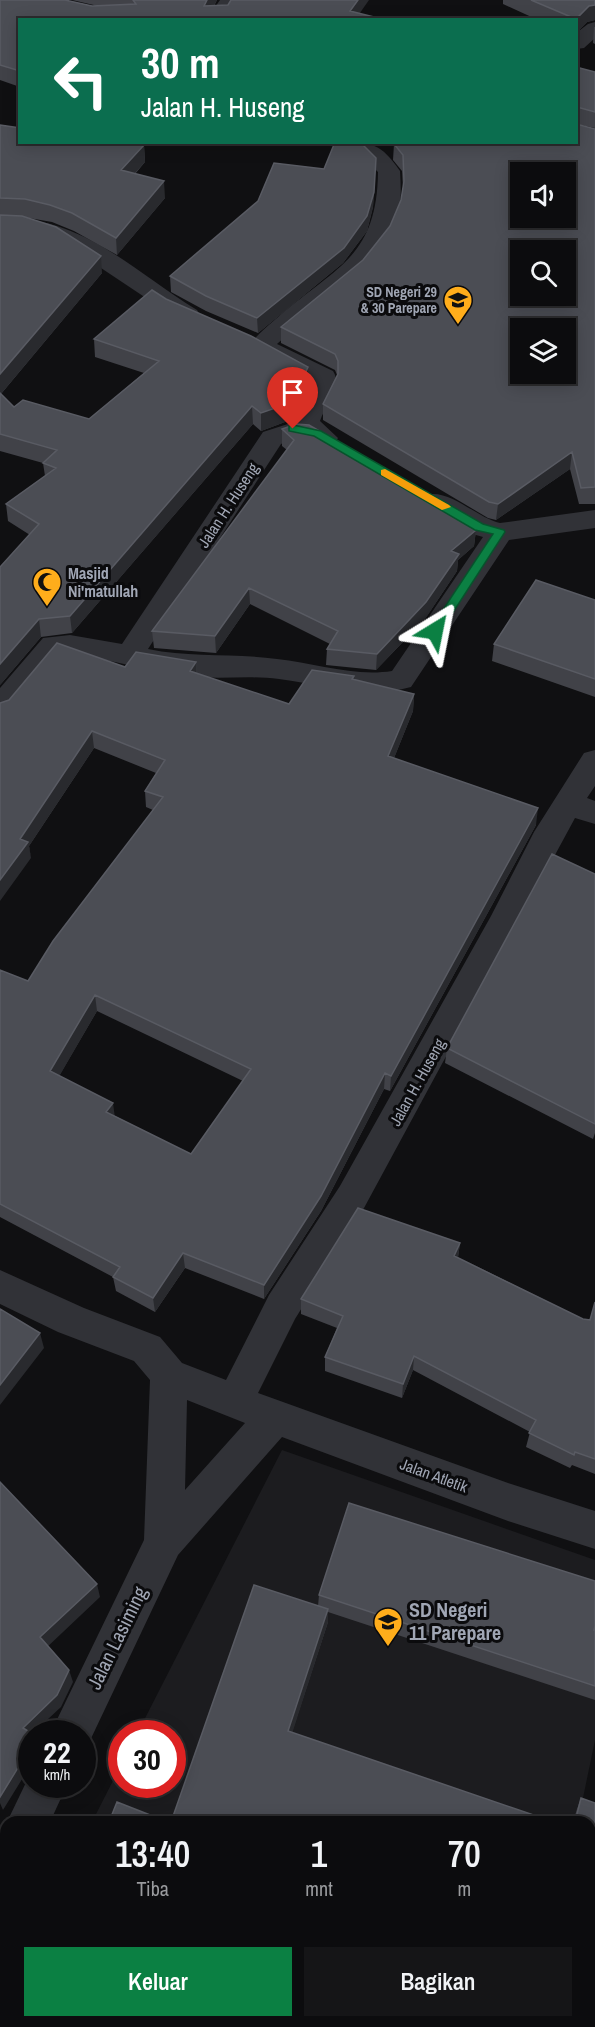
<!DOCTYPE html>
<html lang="id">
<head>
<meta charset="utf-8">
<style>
  body { margin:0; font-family:"Archivo Narrow",sans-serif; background:#151517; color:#f1f3f6; height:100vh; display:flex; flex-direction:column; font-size:22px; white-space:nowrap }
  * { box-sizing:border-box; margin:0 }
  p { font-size:20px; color:#9a9b9e }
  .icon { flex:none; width:33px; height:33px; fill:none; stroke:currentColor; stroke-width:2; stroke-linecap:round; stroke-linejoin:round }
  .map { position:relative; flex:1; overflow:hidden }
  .panel { position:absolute; left:0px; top:1816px; width:596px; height:212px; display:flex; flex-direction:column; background:#0c0c0e; border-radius:18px 18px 0 0; box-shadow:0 3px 15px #0003,0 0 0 2px #2c2c2e }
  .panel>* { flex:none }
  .hud { position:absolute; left:18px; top:18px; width:560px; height:126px; border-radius:0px; box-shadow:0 3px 15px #0003,0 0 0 2px #2c2c2e; background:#0b6e4f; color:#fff; overflow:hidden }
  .buttons { position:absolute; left:510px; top:162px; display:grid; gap:12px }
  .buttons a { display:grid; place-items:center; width:66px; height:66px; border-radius:0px; background:#0c0c0e; box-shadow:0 3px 15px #0003,0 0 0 2px #2c2c2e; font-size:30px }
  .speed { position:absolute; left:18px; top:1720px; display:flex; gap:12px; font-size:30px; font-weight:700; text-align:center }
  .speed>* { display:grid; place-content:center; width:78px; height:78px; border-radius:50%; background:#0c0c0e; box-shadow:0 3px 15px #0003,0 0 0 2px #2c2c2e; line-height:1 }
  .speed small { font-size:15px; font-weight:400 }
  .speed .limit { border:9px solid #d22; background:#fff; color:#111 }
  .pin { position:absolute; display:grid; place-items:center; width:51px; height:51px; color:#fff; margin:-62px -26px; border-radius:50% 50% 50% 0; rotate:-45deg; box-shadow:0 0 6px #0007 }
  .pin .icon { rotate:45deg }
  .me { position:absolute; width:66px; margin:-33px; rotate:35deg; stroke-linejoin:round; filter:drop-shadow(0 0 4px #0008) }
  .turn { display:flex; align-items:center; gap:21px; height:126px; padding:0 24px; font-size:27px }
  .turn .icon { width:78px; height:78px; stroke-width:2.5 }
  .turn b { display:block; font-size:42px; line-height:51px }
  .eta { display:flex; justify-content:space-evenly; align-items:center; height:102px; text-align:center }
  .eta b { font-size:36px; font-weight:600; line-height:42px }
  .action { display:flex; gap:12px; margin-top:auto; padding:12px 24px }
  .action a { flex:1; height:69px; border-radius:0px; background:#0b8043; color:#fff; font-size:24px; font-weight:600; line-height:69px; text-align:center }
  .action a+a { background:#151517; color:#f1f3f6 }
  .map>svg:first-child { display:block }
  .built { fill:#1c1c1f }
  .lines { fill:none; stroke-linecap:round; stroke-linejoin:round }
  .minor { fill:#313237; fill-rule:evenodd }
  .wall { fill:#414248; fill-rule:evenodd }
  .shaded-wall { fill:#292a2e }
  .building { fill:#4b4d54; stroke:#595b63; stroke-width:1.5; fill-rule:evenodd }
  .route { fill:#0b8043; stroke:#07532c; stroke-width:1.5 }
  .slow { fill:#f59e0b }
  .labels { text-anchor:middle; stroke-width:6; stroke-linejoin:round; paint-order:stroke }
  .far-poi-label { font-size:14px; font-weight:bold; fill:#a0a6b4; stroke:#0b0b0d; text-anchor:end }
  .street-label { font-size:16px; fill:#a0a6b4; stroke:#0b0b0d }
  .poi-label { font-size:16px; font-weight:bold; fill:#a0a6b4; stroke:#0b0b0d; text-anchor:start }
  .near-poi-label { font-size:20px; font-weight:bold; fill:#a0a6b4; stroke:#0b0b0d; text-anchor:start }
  .near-street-label { font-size:20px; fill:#a0a6b4; stroke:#0b0b0d }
</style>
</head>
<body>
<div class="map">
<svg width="595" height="2027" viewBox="0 0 595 2027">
  <rect width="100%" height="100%" fill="#101012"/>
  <path class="built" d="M282 1450 595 1560V1740L578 1822H92L121 1765 122 1785H172V1734H137Z
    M6 2017V2022H590L595 2027H2Z"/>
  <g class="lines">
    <path class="minor" d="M220 0H240L227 20H206Z
      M595 22V38L584 48 576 49V33L588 24Z
      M339 142C371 142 381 143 400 171 401 188 402 206 396 222 379 276 317 308 277 344L333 371C344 388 325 405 320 421L338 438 334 444C313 450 305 432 281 444L148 649C191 658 234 653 277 659 315 663 354 677 392 671L483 537 469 533 425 507 421 501 425 495C450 488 475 517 500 523L595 510V528L509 540 411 687C367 700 324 685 279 679 249 675 218 680 187 676 144 671 104 656 61 655L10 715 0 719V688L43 638 70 635 122 644 263 432 294 422 311 381 252 351 249 346C256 335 268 326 278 317 335 267 377 258 378 172L360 155 342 147Z
      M0 217C85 218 129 268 197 310L200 315 197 320 188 322 179 320 68 246 27 231H0Z
      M595 750V786L587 798 595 801V824L575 818 364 1208 295 1319 258 1393 508 1483 595 1511V1549L508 1521 282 1437 178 1555 86 1749 82 1750V1734H50L144 1540 150 1380 134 1361 58 1332 0 1304V1270L84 1308 160 1337 182 1363 226 1380 269 1295 340 1186 491 916 534 832 584 753ZM187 1400 245 1423 185 1490Z
      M32 1770V1785H67L50 1822H7Z
      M6 1845V1899L0 1902V1848Z"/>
  </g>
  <path class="wall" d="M0 0 92 6H98L72 0H217L214 6 369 0 20 20V87L0 80Z
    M503 0H595V20L587 22 576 33V20H538L503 4Z
    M594 27H595V44L593 43Z
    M576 67 595 72V128L576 124 595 129V504H579L570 469 496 520 488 518 323 420V404L337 375 335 370 281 343V327L363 260 390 226 401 200 403 188 402 171 393 160 394 144 402 142Z
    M0 125 144 145 145 162 135 174 165 198 117 255 74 231 52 222 23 217 102 273 1 394 14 407 89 419 144 373 95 357 94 339 166 299 308 367V384L293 419 261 431 253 424 72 633 41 637 0 685 30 535 8 521 6 504 45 476 43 463 0 451Z
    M376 158 373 207 367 231 343 263 258 333 206 311 171 292 170 276 324 169Z
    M282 429 474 520 473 528 476 530 474 546 458 560 457 571 425 619 376 670 326 665 327 649 330 644 250 604 216 653 154 648 152 631 287 450 282 446Z
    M595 600V697L492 661 494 644Z
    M196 662 197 674 289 704 354 676V680L414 694 413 711 394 758 536 825 390 1091 384 1089 321 1211 264 1299 185 1268 155 1312 116 1291 113 1277 0 1217V970L28 981 153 810 146 807 145 791 156 773 94 748 29 846 31 858 0 703 125 667ZM97 1011 243 1081 191 1154 115 1116 59 1076Z
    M595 874V1133L593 1139 445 1063 447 1048Z
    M460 1243 458 1257 583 1319 590 1320 595 1302V1474L572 1465 570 1468 526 1447 530 1432 413 1370 402 1398 325 1371V1357L337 1328 301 1314V1299Z
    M319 1595 594 1630H595V1700L328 1612V1622L292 1732 171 1822 318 1606Z
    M581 1798 595 1803V1954L590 1952V1822H573L577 1809Z"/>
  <path class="shaded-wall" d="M207 0H217L206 20 204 6Z
    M358 0H369L355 20 350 11Z
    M595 5V20L587 22 576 33V20L589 6Z
    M144 145 145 162 122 187 121 170Z
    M376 158 373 207 367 231 343 263 258 333 257 318Z
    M164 181 165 198 117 255 116 238Z
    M101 256 102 273 0 395V374Z
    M308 367V384L293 419 261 431V413Z
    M252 406 253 424 72 633 70 616Z
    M572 452 570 469 496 520 498 504Z
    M474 520 473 532 476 530 474 546 458 560 457 571 425 619 376 670 377 654 451 551 467 524Z
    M249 588 250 604 216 653 215 636Z
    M39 619 41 637 0 685V664Z
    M196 662 197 679 190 671Z
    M414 694 413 711 388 773V756Z
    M92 731 94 748 29 846 31 858 0 901V880L20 839Z
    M538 808 536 825 390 1091 391 1076Z
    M95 995 97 1011 53 1087 50 1071Z
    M385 1073 384 1089 321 1211 264 1299V1285Z
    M113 1103 115 1118 106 1112Z
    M460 1243 458 1258 454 1256Z
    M183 1253 185 1268 155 1312 153 1298Z
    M40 1333 44 1348 0 1405V1385Z
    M414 1356 413 1370 402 1398 403 1384Z
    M97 1584 100 1597 44 1650 40 1637Z
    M328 1609V1622L289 1743 288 1731Z
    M69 1670 73 1682 61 1707 32 1734 23 1728Z
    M32 1745V1763L3 1810 0 1803V1797Z"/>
  <path class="building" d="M0 0H65L92 6 136 4 133 0H207L204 6 228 5 231 0H358L350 11 386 20H20V71L0 65Z
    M531 0H595V5L589 6 576 19Z
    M576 67 595 72V112L577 107 576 124 595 129V487L581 488 572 452 498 504 489 502 323 404 338 374V361L335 354 281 327 363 260 390 226 401 200 404 181 403 155 394 144 402 142H576ZM520 172H566V218H520ZM520 250H566V296H520ZM520 328H566V374H520Z
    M0 125 20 128V142H125L144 145 121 170 164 181 116 238 72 213 50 205 25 199 0 198Z
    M335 142H360L376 158 374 192 367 216 344 248 257 318 206 296 170 276 258 201 274 163 324 169Z
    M0 215 22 216 56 227 101 256 0 374Z
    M152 290 166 299 251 336 308 367 293 402 261 413 252 406 70 616 39 619 0 664V567L39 524 6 504 56 468 43 463 57 450 0 434V393L14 407 23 400 89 419 159 361 94 339Z
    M296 424 309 425 474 520 467 524 476 530 451 551 459 554 426 602 377 654 327 649 338 631 249 588 215 636 152 631 294 440 282 429Z
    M536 580 595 600V679L494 644Z
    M57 643 125 667 136 652 196 662 190 671 289 704 312 670 354 676 352 679 414 694 388 756 538 808 391 1076 385 1073 321 1196 264 1285 183 1253 153 1298 113 1277 120 1267 0 1204V970L28 981 53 941 163 797 145 791 165 760 92 731 20 839 28 842 0 880V703L9 700ZM95 995 251 1069 191 1154 106 1112 113 1103 50 1071Z
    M552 854 595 874V1124L447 1048Z
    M358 1208 460 1243 454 1256 583 1319 590 1320 595 1302V1459L575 1452 574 1455 529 1433 536 1420 414 1356 403 1384 325 1357 343 1316 301 1299Z
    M0 1309 40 1333 0 1385Z
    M0 1482 97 1584 40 1637 69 1670 57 1695 23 1728 33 1734H32V1745L0 1797Z
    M349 1503 595 1581V1626L594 1630H595V1686L319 1595Z
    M254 1585 328 1609 288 1731 554 1822H171Z
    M581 1798 595 1803V1943L590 1942V1822H575Z
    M117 1802 168 1822H109Z
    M590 1964H595V2027H181L182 2022H590Z"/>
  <path class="route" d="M293 425 321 431 483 524 504 530 505 532 439 634 435 635 429 631 493 534 475 530 314 436 289 431V426Z"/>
  <path class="slow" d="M385 469 449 505 451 507 442 510 381 475V470Z"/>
  <defs>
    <g id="school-pin" transform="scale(1.5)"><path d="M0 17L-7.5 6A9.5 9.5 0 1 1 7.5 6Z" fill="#ffad1b" stroke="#0b0b0d"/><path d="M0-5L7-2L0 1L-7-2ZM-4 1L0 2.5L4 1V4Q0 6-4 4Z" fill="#111"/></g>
    <g id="mosque-pin" transform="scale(1.5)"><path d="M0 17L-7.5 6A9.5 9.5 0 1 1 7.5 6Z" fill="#ffad1b" stroke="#0b0b0d"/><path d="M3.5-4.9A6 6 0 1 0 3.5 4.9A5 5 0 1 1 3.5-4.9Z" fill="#111"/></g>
  </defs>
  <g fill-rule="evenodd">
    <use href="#school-pin" x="458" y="300"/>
    <use href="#mosque-pin" x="47" y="582"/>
    <use href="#school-pin" x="388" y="1622"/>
  </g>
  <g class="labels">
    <g class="far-poi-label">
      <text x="437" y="297">SD Negeri 29<tspan x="437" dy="16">&amp; 30 Parepare</tspan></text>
    </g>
    <g class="street-label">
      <text transform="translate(228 505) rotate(-57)" y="6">Jalan H. Huseng</text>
      <text transform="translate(417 1082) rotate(-61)" y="6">Jalan H. Huseng</text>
      <text transform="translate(434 1475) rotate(20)" y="6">Jalan Atletik</text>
    </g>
    <g class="poi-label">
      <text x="68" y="579">Masjid<tspan x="68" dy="18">Ni'matullah</tspan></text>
    </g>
    <g class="near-poi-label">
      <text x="409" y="1617">SD Negeri<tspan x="409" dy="23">11 Parepare</tspan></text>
    </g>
    <g class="near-street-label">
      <text transform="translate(117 1638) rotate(-64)" y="7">Jalan Lasiming</text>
    </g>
  </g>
</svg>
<div class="buttons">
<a><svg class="icon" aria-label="sound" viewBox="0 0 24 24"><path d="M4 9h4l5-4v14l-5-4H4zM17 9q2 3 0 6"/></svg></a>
<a><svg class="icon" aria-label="search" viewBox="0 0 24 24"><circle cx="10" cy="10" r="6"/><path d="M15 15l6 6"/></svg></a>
<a><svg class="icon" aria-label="layers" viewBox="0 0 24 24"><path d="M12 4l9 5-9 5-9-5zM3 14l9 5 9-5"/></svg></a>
</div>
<div class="speed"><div>22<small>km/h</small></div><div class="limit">30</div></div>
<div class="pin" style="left:293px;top:429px;background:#d93025"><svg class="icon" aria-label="arrive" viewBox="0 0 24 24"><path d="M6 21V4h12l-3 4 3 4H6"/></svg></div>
<svg class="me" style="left:435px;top:631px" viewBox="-20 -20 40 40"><path d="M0-17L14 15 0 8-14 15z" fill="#0b8043" stroke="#fff" stroke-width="4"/></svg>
<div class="hud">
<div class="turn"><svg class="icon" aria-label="left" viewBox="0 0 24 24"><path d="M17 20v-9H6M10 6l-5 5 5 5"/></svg><div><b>30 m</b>Jalan H. Huseng</div></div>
</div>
<section class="panel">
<div class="eta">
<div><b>13:40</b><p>Tiba</p></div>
<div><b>1</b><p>mnt</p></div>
<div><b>70</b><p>m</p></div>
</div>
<div class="action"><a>Keluar</a><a>Bagikan</a></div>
</section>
</div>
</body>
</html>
